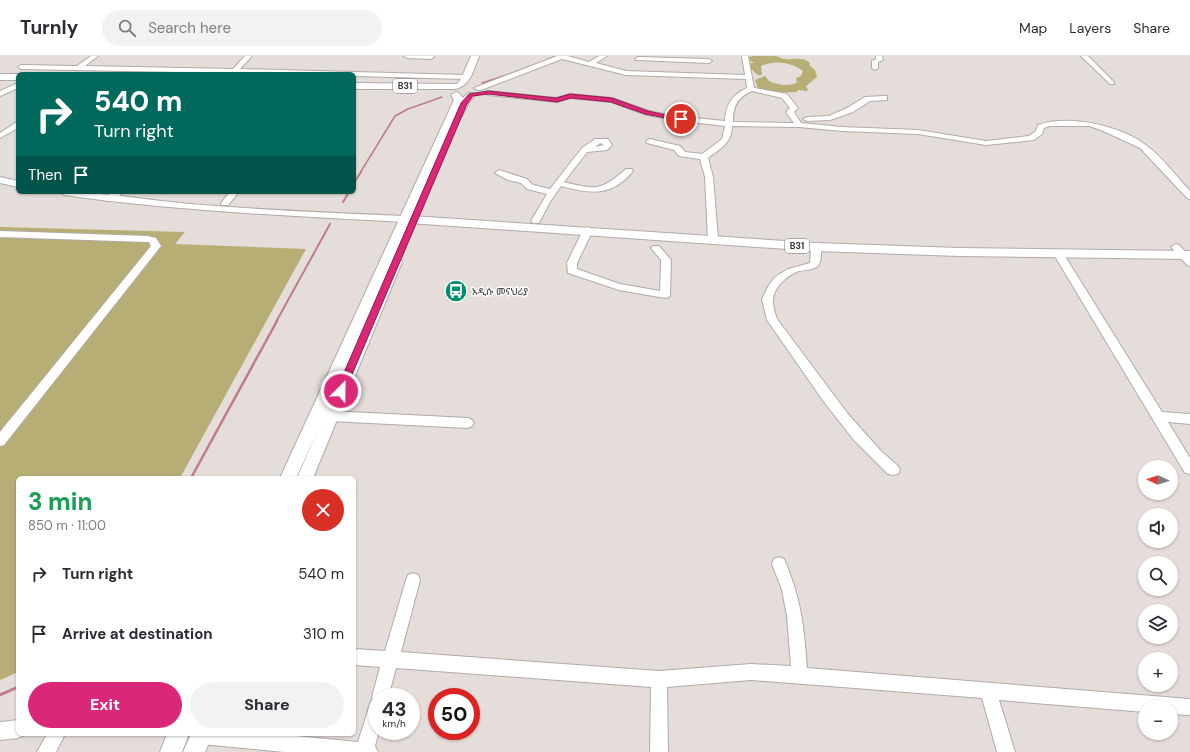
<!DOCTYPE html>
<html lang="en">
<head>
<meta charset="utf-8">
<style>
  body { margin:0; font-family:"DM Sans","Noto Sans Ethiopic",sans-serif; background:#f2f2f3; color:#2b2b33; height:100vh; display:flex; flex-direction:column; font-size:15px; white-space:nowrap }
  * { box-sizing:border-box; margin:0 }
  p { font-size:13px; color:#7c7c81 }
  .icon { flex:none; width:22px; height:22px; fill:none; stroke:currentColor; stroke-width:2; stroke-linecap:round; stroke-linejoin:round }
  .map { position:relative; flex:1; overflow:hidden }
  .sheet { position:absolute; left:16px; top:420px; width:340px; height:260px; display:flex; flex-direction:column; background:#fff; border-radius:6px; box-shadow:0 1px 3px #0004 }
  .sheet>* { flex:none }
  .guide { position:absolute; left:16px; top:16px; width:340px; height:122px; border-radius:6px; box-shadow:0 1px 3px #0004; background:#00695c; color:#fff; overflow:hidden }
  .needle { width:26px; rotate:273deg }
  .fabs { position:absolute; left:1138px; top:404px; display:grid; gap:8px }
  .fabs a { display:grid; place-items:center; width:40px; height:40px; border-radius:50%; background:#fff; box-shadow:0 1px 3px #0004; font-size:20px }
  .speed { position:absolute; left:368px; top:632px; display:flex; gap:8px; font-size:20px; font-weight:700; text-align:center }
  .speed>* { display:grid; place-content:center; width:52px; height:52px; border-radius:50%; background:#fff; box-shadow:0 1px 3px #0004; line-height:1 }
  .speed small { font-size:10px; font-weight:400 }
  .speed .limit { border:6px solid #d22; background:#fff; color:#111 }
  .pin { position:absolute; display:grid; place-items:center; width:34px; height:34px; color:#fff; margin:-17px; border:2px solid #fff; border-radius:50%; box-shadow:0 1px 4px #0007 }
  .me { position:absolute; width:44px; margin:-22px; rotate:23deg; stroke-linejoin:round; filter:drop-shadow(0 0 3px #0008) }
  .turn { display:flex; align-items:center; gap:14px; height:84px; padding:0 12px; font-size:18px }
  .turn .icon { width:52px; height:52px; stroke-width:2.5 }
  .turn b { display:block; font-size:28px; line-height:34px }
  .then { display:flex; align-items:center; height:38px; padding:0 12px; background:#0003; gap:8px; font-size:15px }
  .round { display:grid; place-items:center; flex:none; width:42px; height:42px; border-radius:21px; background:#f2f2f3 }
  .head { display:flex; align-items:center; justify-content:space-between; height:68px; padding:0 12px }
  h1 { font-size:24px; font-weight:800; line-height:30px; color:#1e9e55 }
  .cta { display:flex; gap:8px; margin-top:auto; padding:8px 12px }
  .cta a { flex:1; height:46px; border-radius:24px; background:#db2777; color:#fff; font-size:16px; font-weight:800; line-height:46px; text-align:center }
  .cta a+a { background:#f2f2f3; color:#2b2b33 }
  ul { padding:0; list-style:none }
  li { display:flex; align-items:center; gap:12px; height:60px; padding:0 12px }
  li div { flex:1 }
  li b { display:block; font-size:15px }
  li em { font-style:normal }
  header { display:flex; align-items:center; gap:24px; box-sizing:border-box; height:56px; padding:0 20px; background:#fff; border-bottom:1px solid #e1e1e2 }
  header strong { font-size:19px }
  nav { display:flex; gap:22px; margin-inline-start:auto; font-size:14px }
  .search { width:280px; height:36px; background:#f2f2f3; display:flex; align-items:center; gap:10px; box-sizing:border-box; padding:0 14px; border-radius:22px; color:#7c7c81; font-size:15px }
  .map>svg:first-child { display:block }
  .green { fill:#b6ae75 }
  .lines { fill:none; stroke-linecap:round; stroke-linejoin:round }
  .stream-far3 { stroke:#bf7c8b; stroke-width:1.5 }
  .stream-far2 { stroke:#bf7c8b; stroke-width:2 }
  .stream-far1 { stroke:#bf7c8b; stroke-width:2.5 }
  .stream { stroke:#bf7c8b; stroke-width:3 }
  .minor-casing { stroke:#b1aaa6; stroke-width:2 }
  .major-casing { stroke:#b1aaa6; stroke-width:2 }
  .minor { fill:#fff; fill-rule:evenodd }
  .major { fill:#fff; fill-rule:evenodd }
  .route { fill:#db2777; stroke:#8e194d }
  .labels { text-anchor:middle; stroke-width:3; stroke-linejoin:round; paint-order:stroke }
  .shield { fill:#fff; stroke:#737170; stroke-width:1 }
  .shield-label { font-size:9px; font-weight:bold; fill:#373432 }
  .poi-label { font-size:10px; fill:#373432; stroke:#fff; text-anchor:start }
</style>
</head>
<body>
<header>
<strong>Turnly</strong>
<div class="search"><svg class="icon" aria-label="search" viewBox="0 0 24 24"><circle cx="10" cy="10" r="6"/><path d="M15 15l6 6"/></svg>Search here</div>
<nav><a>Map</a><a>Layers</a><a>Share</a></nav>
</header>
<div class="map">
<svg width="1190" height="696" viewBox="0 0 1190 696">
  <rect width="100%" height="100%" fill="#e5ddd9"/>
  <path class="green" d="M753 0C759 0 772 0 776 0 780 1 781 3 786 3 795 4 802 0 810 7L809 9 815 14 817 21 806 30 808 34 807 35 798 34 797 36C794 37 761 35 759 33 757 31 756 27 755 24L765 20C767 22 768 24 769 25 776 29 792 31 797 26L796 22 801 20 803 15C791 6 775 4 761 10L762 19H758L750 12V7H755L750 5 748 1Z
    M0 171 185 176 175 188 306 193 180 422H18V616L0 624Z"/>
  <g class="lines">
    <path class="stream-far3" d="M547 4 556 0
      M482 27 527 12
      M360 117 395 60 408 53 442 41"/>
    <path class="stream-far2" d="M354 127 361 116
      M343 146 349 136
      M276 266 330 168"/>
    <path class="stream-far1" d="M191 422 277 265"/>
    <path class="stream" d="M0 639 18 631"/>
    <g class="minor-casing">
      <path id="minor" d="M91 0H98L85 10 233 13 245 0H252L240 13 466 19 469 21 466 23 354 20V18H229V17L21 13 18 11 21 9 77 10Z
        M404 0H434V1L431 3 407 2Z
        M557 0H568L589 6 599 0H607L596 7 626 15 745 19 742 0H748L754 32 787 38 798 52 794 56 801 67 842 71 918 74 986 85 1029 80 1036 75 1038 69C1069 58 1122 70 1147 90 1163 102 1176 120 1190 135V143L1187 142 1140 92 1101 74 1089 70H1050L1044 72 1042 78 1034 84 986 89 918 78 842 75 799 71 732 70C732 87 720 93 708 102L713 121 718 183 713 186 708 183 705 121 700 103 679 100 674 94 647 87 646 85 650 83 680 90 685 96 702 98 722 83 725 70 673 64 647 59 611 46 570 42 557 46 488 39 484 37 488 35 557 42 570 38 612 42 649 55 673 60 725 65C726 48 732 39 747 32L746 23 626 19 562 3 481 34H478L474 32ZM752 35 782 42 790 52 786 56 794 67 733 66C733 50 737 42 752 35Z
        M876 0H882L883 4 878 6V12L875 14 872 12V5L876 3Z
        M1081 0H1088L1114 26V28H1110Z
        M638 1 709 3 712 5 709 7 636 4 635 3Z
        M18 27V32L0 40V35Z
        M884 40H887V44L870 45 853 56 830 64 807 65 803 63 807 61 829 60 847 52 865 41Z
        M15 67H18V72L0 82V77Z
        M595 83H608L612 89 607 94 587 96 564 126C596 134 601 135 626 113H632L633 115C612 141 590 138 561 130L550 146 539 167H533L531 165 547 138 527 133 521 127 508 124 495 117 499 114 502 115 527 123 533 129 550 133 582 92ZM600 87 604 89 595 91Z
        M0 121 18 125V131L0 127Z
        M60 136C103 136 146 144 190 148 261 154 333 157 405 160L410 163 405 166C291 160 177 155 64 139Z
        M230 136H239L228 149H222L221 147Z
        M588 171 593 174 577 207V213L620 228 660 235 661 204 651 192 653 190H659L671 204 670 239 669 241 665 242 619 234 568 217 567 207 583 174Z
        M0 175 147 180 156 182 161 190 4 389 0 390V376L151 190 149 186H147L0 181Z
        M816 188 821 191C821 199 822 205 817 211 811 214 805 214 799 215 787 219 773 232 773 245 773 251 775 257 777 263L848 358 880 394 898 410 900 414 898 418 893 419 888 418 854 384 824 346 767 264 762 243 769 229 775 221 788 213 810 207 811 191Z
        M1176 188 1179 189 1190 201V210L1187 209 1171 191Z
        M1058 194 1063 197 1162 356 1190 358V368L1168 366 1190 402V418L1185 417 1053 197Z
        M330 355 468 362 472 364 474 367 472 370 468 372 330 365 326 363 324 360 326 357Z
        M779 501 784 503C801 542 804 570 807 612L1190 643V659L1171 658V651H1145V656L999 644 1015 696H997L982 642 751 624 667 631 668 696H650L651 631 396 612 388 641H377V675H379L375 690 378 696H284L201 688 195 685 192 679 276 678 358 686 371 645 373 644 372 641 380 611 354 609V593L385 595 406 524 408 519 413 517 418 519 420 524 401 596 659 615 751 608 791 610 787 560 782 534 772 508 774 503Z
        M18 664V678L24 679 18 682 0 684V666Z
        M47 678H65L56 696H37Z"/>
    </g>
    <g class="major-casing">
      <path id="major" d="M471 0H479C474 13 471 29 456 33H354V27L457 28 461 23Z
        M0 18H18V24H0Z
        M456 36 459 37 463 42 468 37H474L476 39 469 46 462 60H456L412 160 816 187 959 192 1190 195V203L959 200 816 195 409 167 393 203H400L402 206 313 422H297L318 374 296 422H280L454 44 451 39Z
        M111 136H123L114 145H106L104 143Z
        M167 678H189L182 696H160Z
        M191 678H213L205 696H183Z"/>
    </g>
    <use href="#minor" class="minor"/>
    <use href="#major" class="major"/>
  </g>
  <path class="route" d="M488 35 556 42 570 38 612 42 648 55 684 63 681 65 645 58 611 46 571 42 557 46 488 38 473 40 467 48 345 335 344 337H338L336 335 461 47 469 38Z"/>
  <defs>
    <g id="bus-disc" transform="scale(1.15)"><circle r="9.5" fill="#008c73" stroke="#fff"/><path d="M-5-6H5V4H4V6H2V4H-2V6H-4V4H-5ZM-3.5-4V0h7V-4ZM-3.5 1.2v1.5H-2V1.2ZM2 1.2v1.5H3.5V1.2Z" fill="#fff"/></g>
  </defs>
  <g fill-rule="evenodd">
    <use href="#bus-disc" x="456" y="235"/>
  </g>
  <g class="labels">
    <g class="shield">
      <rect x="393" y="23" width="24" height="14" rx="3"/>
      <rect x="785" y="183" width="24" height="14" rx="3"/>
    </g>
    <g class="shield-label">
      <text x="405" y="33">B31</text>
      <text x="797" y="193">B31</text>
    </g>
    <g class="poi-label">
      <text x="472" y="239">አዲሱ መናህሪያ</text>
    </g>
  </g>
</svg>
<div class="fabs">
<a><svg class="needle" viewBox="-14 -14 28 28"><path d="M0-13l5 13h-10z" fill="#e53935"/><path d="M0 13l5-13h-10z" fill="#7c7c81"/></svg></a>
<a><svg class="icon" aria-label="sound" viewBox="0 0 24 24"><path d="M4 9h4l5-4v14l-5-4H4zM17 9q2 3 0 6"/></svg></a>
<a><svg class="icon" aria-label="search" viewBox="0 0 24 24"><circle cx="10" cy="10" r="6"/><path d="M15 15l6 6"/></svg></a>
<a><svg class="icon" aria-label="layers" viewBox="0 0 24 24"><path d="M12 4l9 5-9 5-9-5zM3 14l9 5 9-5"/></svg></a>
<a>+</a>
<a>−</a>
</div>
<div class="speed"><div>43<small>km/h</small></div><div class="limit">50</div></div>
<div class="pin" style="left:681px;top:63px;background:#d93025"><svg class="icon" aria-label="arrive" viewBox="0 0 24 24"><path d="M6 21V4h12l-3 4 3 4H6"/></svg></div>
<svg class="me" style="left:341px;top:335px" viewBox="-20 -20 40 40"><circle r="17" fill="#db2777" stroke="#fff" stroke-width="3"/><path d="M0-11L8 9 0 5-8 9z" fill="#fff"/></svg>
<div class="guide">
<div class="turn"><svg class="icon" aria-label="right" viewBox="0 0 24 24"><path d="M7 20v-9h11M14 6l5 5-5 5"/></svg><div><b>540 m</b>Turn right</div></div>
<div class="then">Then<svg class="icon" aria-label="arrive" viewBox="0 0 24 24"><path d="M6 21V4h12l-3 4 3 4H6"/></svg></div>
</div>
<section class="sheet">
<div class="head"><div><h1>3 min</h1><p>850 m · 11:00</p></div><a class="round" style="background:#d93025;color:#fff"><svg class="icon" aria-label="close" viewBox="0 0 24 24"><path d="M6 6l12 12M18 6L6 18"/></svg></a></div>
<ul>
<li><svg class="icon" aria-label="right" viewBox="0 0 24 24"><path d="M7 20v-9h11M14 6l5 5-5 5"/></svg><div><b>Turn right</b></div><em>540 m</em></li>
<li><svg class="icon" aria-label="arrive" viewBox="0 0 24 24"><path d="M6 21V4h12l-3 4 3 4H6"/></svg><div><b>Arrive at destination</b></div><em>310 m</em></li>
</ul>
<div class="cta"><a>Exit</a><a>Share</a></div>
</section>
</div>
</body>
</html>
